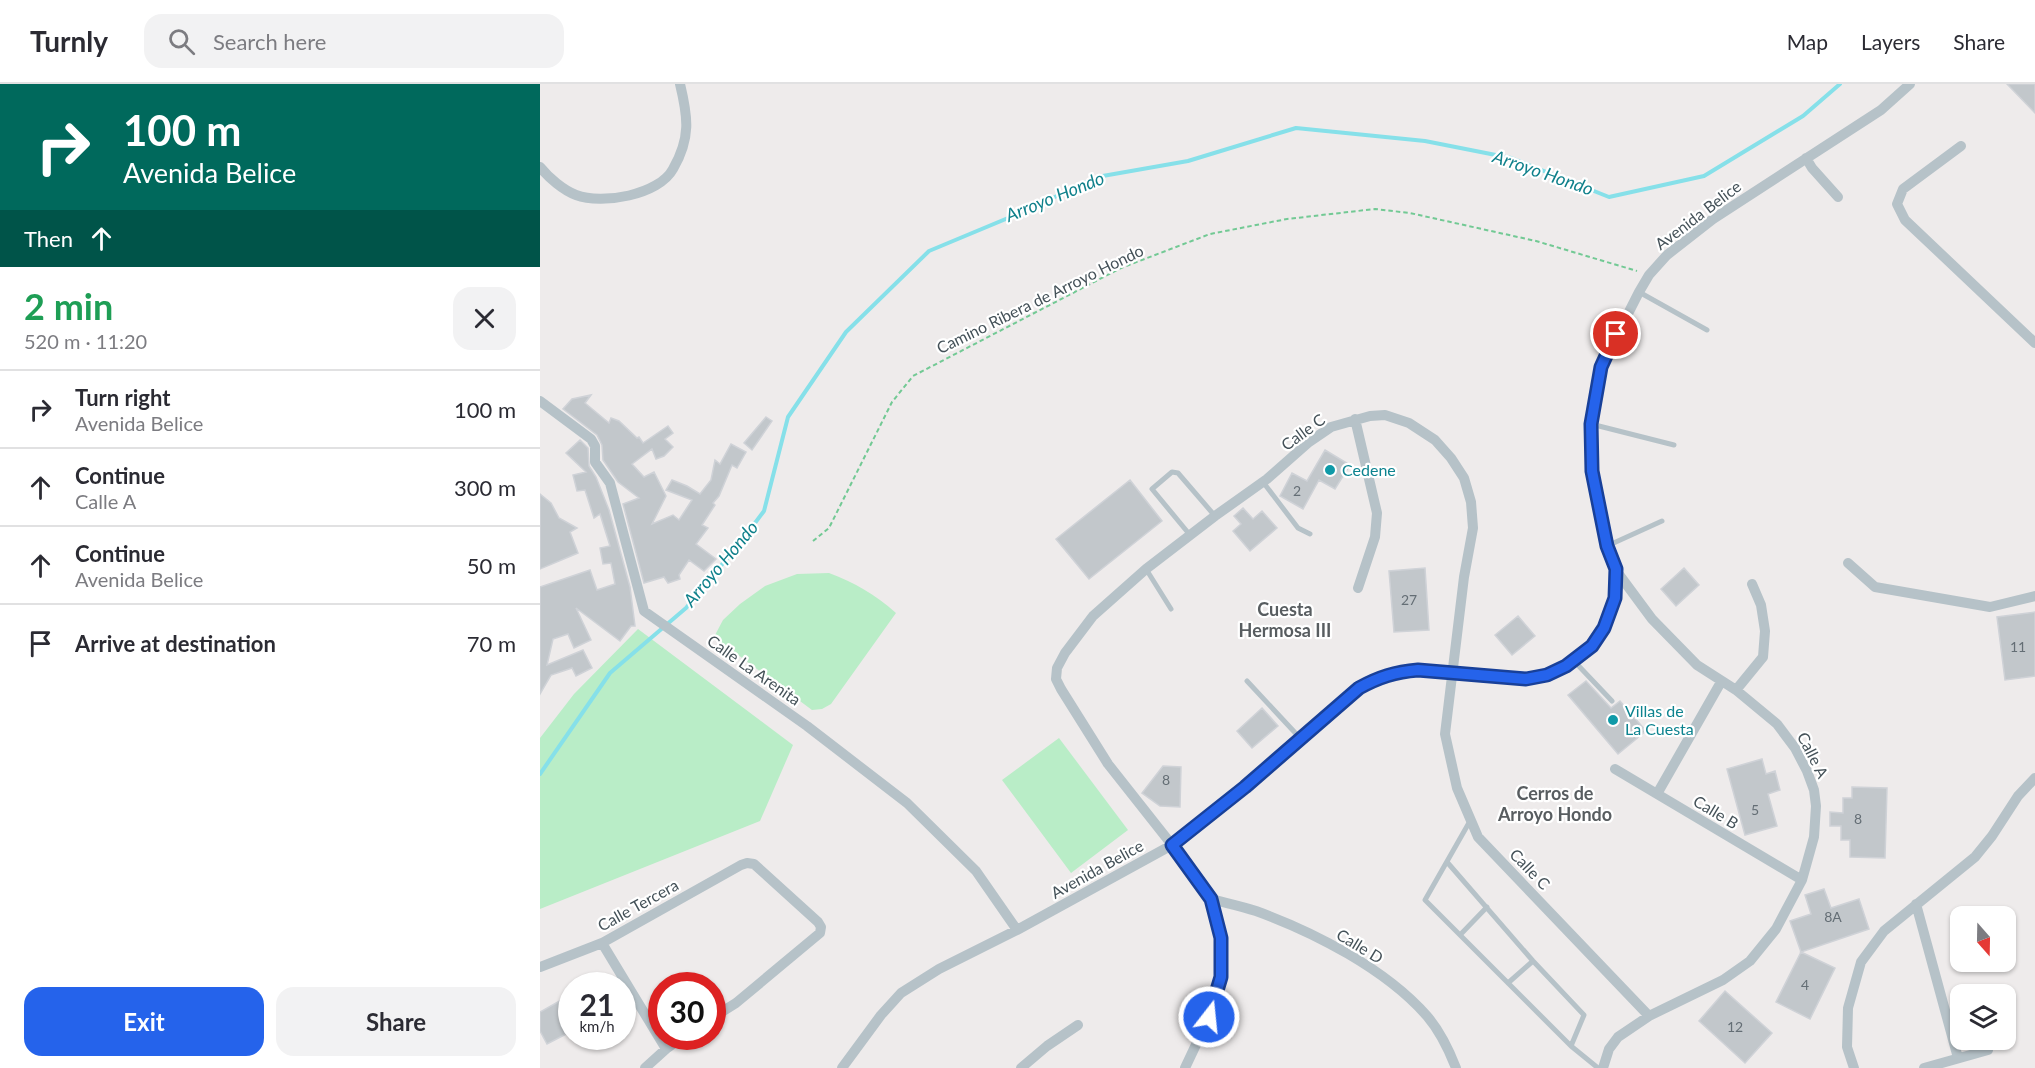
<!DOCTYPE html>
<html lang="en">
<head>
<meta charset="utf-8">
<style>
  body { margin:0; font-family:Lato,sans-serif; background:#f2f2f3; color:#2b2b33; height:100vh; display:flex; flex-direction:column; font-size:22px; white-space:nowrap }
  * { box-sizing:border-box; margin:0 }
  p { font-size:20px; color:#7c7c81 }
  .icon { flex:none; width:33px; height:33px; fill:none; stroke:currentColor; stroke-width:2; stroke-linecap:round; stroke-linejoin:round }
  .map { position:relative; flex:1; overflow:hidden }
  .drawer { display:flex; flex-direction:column; background:#fff; width:540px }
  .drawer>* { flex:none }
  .guide { background:#00695c; color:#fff; overflow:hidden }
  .needle { width:39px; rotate:160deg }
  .controls { position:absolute; left:1410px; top:822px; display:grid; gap:12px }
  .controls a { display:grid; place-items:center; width:66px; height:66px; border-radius:12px; background:#fff; box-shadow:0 2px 4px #0004; font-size:30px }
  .speed { position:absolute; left:18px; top:888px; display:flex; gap:12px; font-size:30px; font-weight:700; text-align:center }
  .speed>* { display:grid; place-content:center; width:78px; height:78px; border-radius:50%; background:#fff; box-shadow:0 2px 4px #0004; line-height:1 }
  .speed small { font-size:15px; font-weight:400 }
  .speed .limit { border:9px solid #d22; background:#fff; color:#111 }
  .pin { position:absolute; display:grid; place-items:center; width:51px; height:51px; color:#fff; margin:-26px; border:3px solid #fff; border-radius:50%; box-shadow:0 2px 6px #0007 }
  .me { position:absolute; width:66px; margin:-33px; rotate:16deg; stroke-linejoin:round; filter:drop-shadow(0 0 4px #0008) }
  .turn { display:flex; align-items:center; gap:21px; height:126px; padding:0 24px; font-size:27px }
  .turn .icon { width:78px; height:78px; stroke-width:2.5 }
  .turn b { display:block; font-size:42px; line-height:51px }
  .then { display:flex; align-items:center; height:57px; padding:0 24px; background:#0003; gap:12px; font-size:22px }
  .round { display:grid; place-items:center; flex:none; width:63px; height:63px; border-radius:18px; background:#f2f2f3 }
  .summary { display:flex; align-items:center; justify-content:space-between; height:102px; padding:0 24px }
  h1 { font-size:36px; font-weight:700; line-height:45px; color:#1e9e55 }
  .button { display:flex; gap:12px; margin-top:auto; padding:12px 24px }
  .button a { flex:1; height:69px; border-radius:18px; background:#2563eb; color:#fff; font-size:24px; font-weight:700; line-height:69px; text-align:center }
  .button a+a { background:#f2f2f3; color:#2b2b33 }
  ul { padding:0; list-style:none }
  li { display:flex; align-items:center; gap:18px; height:78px; padding:0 24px; border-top:2px solid #e1e1e2 }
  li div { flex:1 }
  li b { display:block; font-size:22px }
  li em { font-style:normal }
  header { display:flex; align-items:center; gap:36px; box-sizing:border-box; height:84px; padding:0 30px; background:#fff; border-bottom:2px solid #e1e1e2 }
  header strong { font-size:28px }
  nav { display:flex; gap:33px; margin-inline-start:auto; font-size:21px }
  .search { width:420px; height:54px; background:#f2f2f3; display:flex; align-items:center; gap:15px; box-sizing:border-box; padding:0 21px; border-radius:18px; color:#7c7c81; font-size:22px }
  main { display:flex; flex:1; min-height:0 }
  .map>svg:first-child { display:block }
  .green { fill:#b9edc7 }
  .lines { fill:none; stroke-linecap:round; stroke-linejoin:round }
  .stream { stroke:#86e0e9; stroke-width:4 }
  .building { fill:#c2c7cb; stroke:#cfd2d7; stroke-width:1.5 }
  .path { stroke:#72c994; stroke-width:2; stroke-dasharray:4.5 3; stroke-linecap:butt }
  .lane { stroke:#b6c2c8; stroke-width:5 }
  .street { stroke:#b6c2c8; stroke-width:10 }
  .route-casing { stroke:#184099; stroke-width:15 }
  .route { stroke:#2563eb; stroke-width:10 }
  .culture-dot { fill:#0f9aa8; stroke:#fff; stroke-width:2 }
  .labels { text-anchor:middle; stroke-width:4.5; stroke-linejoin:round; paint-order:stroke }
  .number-label { font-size:14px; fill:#646e75 }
  .street-label { font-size:16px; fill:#445158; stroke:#fff }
  .culture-label { font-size:16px; fill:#0d838f; stroke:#fff; text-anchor:start }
  .water-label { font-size:18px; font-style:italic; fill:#0f808b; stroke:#fff }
  .neighbourhood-label { font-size:18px; font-weight:bold; fill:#585d60; stroke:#fff }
</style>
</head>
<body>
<header>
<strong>Turnly</strong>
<div class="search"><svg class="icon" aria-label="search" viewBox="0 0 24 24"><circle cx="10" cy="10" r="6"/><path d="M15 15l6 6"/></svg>Search here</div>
<nav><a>Map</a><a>Layers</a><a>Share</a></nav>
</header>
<main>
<section class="drawer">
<div class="guide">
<div class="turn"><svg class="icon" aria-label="right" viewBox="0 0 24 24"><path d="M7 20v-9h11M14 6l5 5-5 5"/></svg><div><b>100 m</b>Avenida Belice</div></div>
<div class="then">Then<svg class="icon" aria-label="ahead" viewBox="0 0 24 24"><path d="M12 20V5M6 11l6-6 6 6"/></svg></div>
</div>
<div class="summary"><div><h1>2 min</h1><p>520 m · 11:20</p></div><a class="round"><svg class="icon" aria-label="close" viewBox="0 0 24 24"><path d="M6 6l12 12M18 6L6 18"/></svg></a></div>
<ul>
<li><svg class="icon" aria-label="right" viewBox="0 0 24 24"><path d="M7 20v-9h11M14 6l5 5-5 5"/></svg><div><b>Turn right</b><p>Avenida Belice</p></div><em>100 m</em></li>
<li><svg class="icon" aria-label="ahead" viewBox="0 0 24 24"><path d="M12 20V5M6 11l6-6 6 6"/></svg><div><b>Continue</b><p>Calle A</p></div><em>300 m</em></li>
<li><svg class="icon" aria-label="ahead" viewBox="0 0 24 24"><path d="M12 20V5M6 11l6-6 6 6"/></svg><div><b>Continue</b><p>Avenida Belice</p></div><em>50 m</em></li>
<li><svg class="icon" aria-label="arrive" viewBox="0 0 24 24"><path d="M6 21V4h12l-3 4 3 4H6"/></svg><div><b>Arrive at destination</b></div><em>70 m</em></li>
</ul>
<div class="button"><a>Exit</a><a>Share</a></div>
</section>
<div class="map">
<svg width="1495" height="984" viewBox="0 0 1495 984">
  <rect width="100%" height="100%" fill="#eeebeb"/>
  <path class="green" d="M289 489C315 499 335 510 356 529L291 620 282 625 272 626 174 553 183 536 200 520 225 502 257 490Z
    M98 545 253 661 220 737 0 825V654L34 610Z
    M519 654 588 746 531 789 462 696Z"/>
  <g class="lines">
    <path class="stream" d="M0 690 70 589 146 524 203 455 224 427 248 333 306 248 389 167 485 127 557 93 648 77 756 44 885 57 971 74 1069 113 1164 92 1263 32 1300 0"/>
  </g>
  <path class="building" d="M1467 0H1495V29Z
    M51 311 45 319 69 339 71 334 79 337 97 354 99 353 103 359 128 342 133 349 125 355 133 363 124 372 116 375 112 365 92 380 104 393 114 388 126 412 112 440 133 431 139 436 152 416 126 406 132 396 147 402 160 410 171 396 175 376 180 380 191 360 206 368 197 384 192 381 179 412 173 419 175 421 162 441 168 444 156 460 176 475 164 487 149 476 139 491 140 495 128 499 124 493 104 499 83 420 99 414 78 398 63 376 62 361 57 351 23 325 32 315Z
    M226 333 232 337 212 366 204 359Z
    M40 356 48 364 49 382 56 393 69 426 90 503 95 542H91L80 557 36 524 51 556 34 564 28 550 13 555 7 581 43 566 52 584 36 592 32 584 11 591 0 610V503L50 486 57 506 75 500 71 479 63 480 60 464 70 462 60 430 54 434 45 406 37 407 33 391 46 388 26 369Z
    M785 366 810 381 795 405 779 396 763 425 740 412 752 389 767 397Z
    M590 396 622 437 549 495 516 455Z
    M0 410 11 419 19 434 37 444 30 448 38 469 0 485Z
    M703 424 713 435 722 427 737 444 710 467 693 447 701 440 694 432Z
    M885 484 889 546 854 548 849 487Z
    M1144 484 1159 501 1136 522 1121 505Z
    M1495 528V592L1465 596 1457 533Z
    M978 532 995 552 972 571 955 551Z
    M1046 597 1071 624 1080 617 1106 647 1078 670 1028 611Z
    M722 624 738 642 712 664 697 647Z
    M1222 675 1226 690 1235 687 1240 706 1228 710 1237 742 1205 751 1187 685Z
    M623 682 641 683 640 723 620 722 602 709Z
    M1312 703 1347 704 1345 774 1310 773V756H1301V742H1290V728L1303 729V714H1312Z
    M1284 805 1291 824 1319 815 1329 845 1261 868 1295 884 1270 935 1236 918 1261 868 1250 837 1271 830 1265 811Z
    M1185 907 1232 949 1205 979 1159 937Z
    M23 915 32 931V947L7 960 0 947V928Z"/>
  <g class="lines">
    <path class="path" d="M273 457 289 444 352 318 373 292 581 184 670 150 747 135 835 125 870 129 996 157 1097 187"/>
    <path class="lane" d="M1099 208 1167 246
      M1051 340 1134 361
      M723 398 758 444 770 450
      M650 451 612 405 632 388 638 389 675 432
      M1067 462 1122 437
      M606 485 631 525
      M1034 577 1072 617
      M707 597 760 654
      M930 737 885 816 1031 962 1058 984
      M907 778 993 877 1044 931 1031 962
      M920 851 947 823
      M968 899 993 877"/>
    <path class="street" d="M1421 62 1363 105 1357 120 1365 136 1495 259
      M1266 74 1272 84 1298 113
      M0 83C9 94 23 106 36 111 62 121 119 111 133 85 151 54 148 33 140 0
      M0 317 51 355 55 362V378L70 399 104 527 267 642 367 719 436 787 477 846
      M815 335 837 429 835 453 818 504
      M1308 479 1335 503 1450 523 1495 512
      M1196 606 1223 573 1225 547 1221 521 1212 500
      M1075 685 1262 796
      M1117 710 1181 598
      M671 815C686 819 701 822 716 827 774 848 846 885 887 932 899 946 909 966 916 984
      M1376 820 1418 974
      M62 859 126 965
      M0 883 62 859 201 781 207 779 214 780 278 838 281 843 280 849 196 919 172 934
      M105 984 126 965 144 952
      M302 984 341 931 361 909 399 885 477 846 632 761 705 703 819 604C839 593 855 588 878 586L986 595 1007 591 1026 582 1052 562 1063 544 1075 514V485
      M481 984 507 962 538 941
      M645 984 669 933 681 893V854L671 815 632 761 568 680 521 605 516 595 517 584 525 569 553 532 606 485 675 432 727 395 769 358 791 343 830 332 845 331 869 339 895 356 911 374 924 394 931 418 933 444 924 493 905 650 917 704 938 753 1109 932
      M1063 984 1069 965 1078 953 1109 932 1183 896 1210 877 1236 845 1262 796 1274 753 1276 722 1274 706 1267 687 1255 664 1237 640 1196 606 1157 581 1112 535 1075 485 1067 462 1052 387 1051 340 1061 283 1099 208 1109 191 1127 171 1173 135 1341 26 1370 0
      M1314 984 1307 963 1308 924 1321 878 1344 847 1435 773 1452 752 1478 712 1495 694
      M1384 984 1448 966"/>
  </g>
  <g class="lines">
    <g class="route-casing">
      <path id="route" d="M669 933 681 893V854L671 815 632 761 705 703 819 604C839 593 855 588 878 586L986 595 1007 591 1026 582 1052 562 1064 544 1075 514 1076 485 1067 462 1052 387 1051 340 1061 283 1076 250"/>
    </g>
    <use href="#route" class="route"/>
  </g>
  <g class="culture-dot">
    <circle cx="790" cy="386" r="6"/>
    <circle cx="1073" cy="636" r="6"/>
  </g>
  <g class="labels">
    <g class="number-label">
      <text x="757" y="412">2</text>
      <text x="869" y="521">27</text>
      <text x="1478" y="568">11</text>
      <text x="626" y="701">8</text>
      <text x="1215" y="731">5</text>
      <text x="1318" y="740">8</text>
      <text x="1293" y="838">8A</text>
      <text x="1265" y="906">4</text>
      <text x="1195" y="948">12</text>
    </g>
    <g class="street-label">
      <text transform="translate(1158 131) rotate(-37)" y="6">Avenida Belice</text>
      <text transform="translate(500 215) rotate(-26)" y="6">Camino Ribera de Arroyo Hondo</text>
      <text transform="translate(763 348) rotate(-36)" y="6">Calle C</text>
      <text transform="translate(214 586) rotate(35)" y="6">Calle La Arenita</text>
      <text transform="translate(1273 671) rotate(63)" y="6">Calle A</text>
      <text transform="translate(1176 728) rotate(31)" y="6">Calle B</text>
      <text transform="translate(557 785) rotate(-29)" y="6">Avenida Belice</text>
      <text transform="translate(990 785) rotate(46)" y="6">Calle C</text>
      <text transform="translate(98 821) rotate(-29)" y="6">Calle Tercera</text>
      <text transform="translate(820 862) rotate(31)" y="6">Calle D</text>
    </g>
    <g class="culture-label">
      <text x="802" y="392">Cedene</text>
      <text x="1085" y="633">Villas de<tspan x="1085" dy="18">La Cuesta</tspan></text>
    </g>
    <g class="water-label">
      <text transform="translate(1003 89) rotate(19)" y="6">Arroyo Hondo</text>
      <text transform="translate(515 113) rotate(-22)" y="6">Arroyo Hondo</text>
      <text transform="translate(181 480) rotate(-50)" y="6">Arroyo Hondo</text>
    </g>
    <g class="neighbourhood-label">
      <text x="745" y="532">Cuesta<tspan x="745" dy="21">Hermosa III</tspan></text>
      <text x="1015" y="716">Cerros de<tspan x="1015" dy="21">Arroyo Hondo</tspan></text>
    </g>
  </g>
</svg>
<div class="controls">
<a><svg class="needle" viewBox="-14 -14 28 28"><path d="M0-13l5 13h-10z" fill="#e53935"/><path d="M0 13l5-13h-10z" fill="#7c7c81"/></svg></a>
<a><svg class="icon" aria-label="layers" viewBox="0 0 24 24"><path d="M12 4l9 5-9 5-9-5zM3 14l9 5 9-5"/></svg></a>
</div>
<div class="speed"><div>21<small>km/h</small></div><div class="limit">30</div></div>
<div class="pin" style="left:1076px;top:250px;background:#d93025"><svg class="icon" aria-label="arrive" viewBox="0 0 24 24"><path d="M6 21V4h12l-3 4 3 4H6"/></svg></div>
<svg class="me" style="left:669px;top:933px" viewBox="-20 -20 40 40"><circle r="17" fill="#2563eb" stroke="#fff" stroke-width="3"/><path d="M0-11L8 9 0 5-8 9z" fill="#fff"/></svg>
</div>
</main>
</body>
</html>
